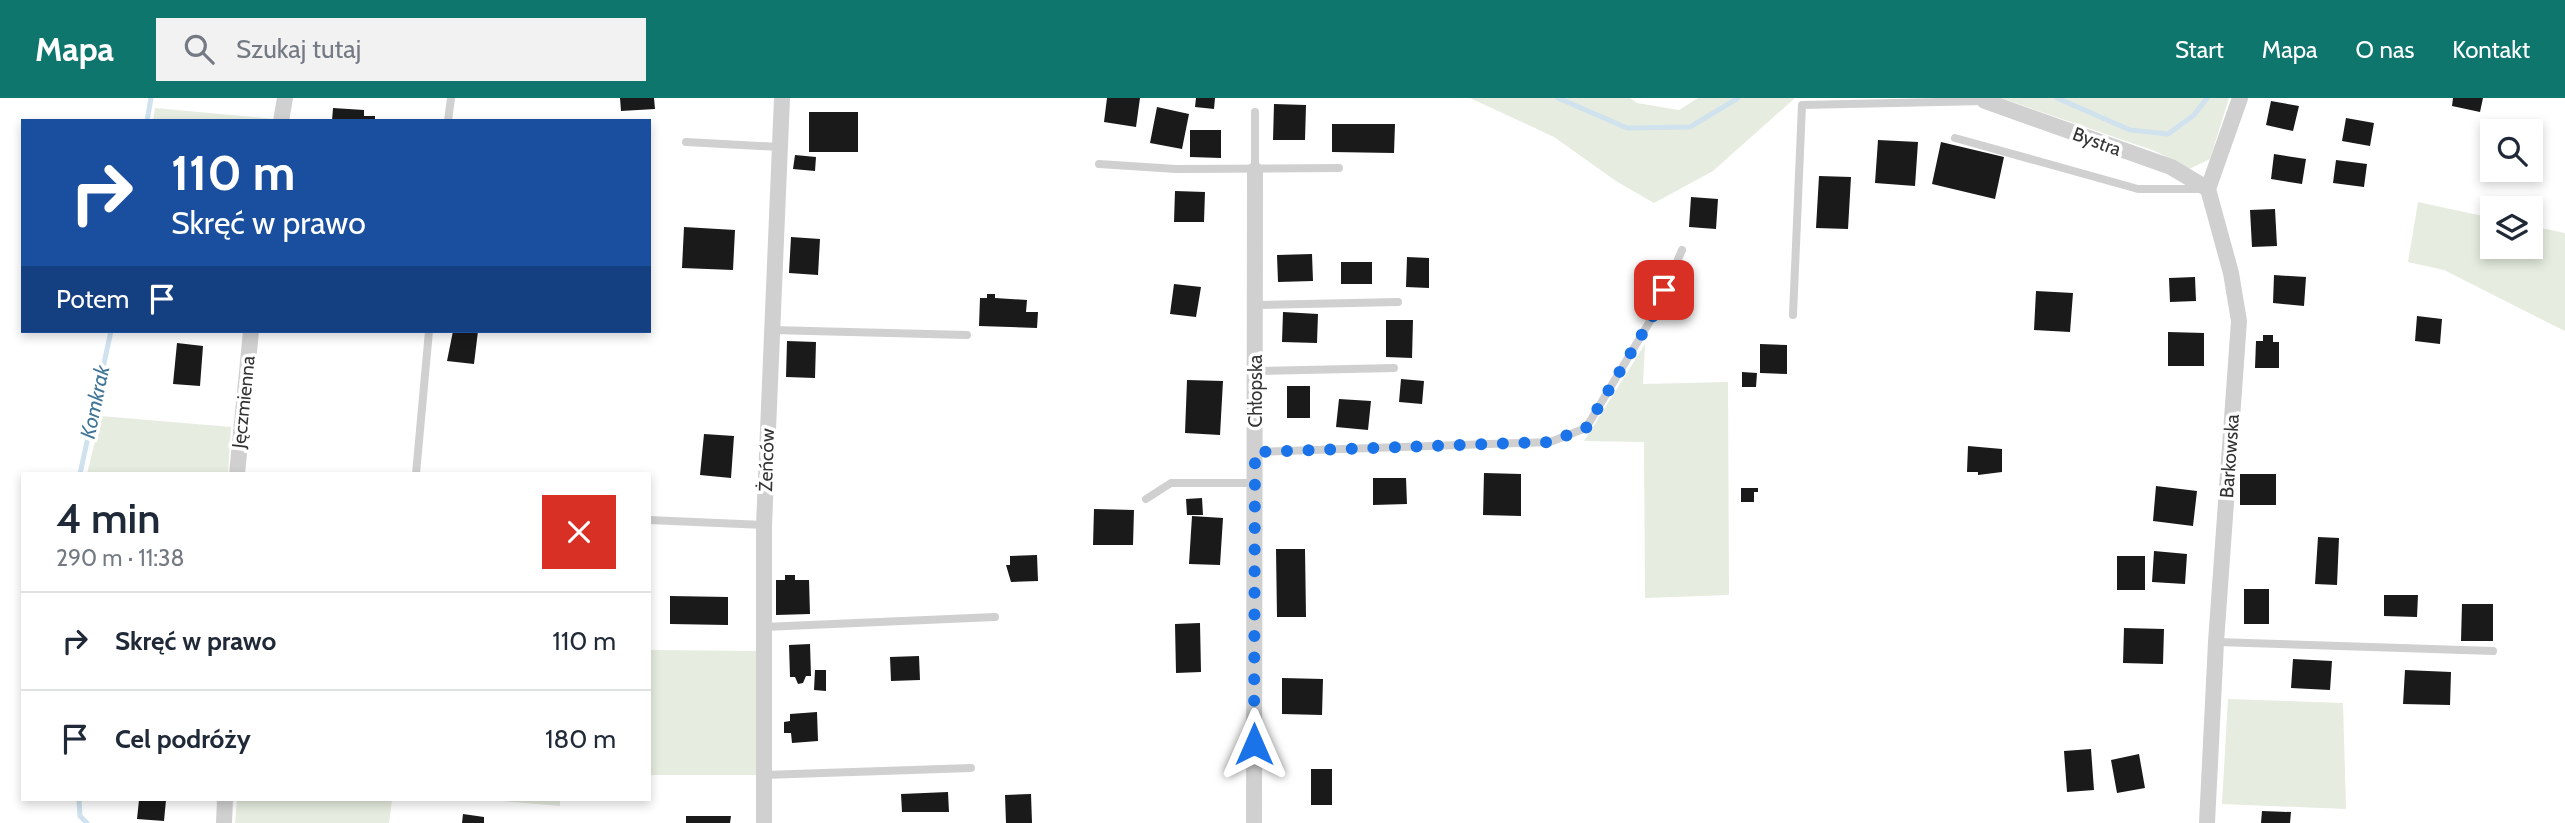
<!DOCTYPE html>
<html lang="pl">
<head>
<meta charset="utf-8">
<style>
  body { margin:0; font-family:Cabin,sans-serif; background:#f2f2f3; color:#1f2937; height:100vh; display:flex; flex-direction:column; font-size:26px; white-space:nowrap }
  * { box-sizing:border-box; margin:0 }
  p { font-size:23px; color:#747a83 }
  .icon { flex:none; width:38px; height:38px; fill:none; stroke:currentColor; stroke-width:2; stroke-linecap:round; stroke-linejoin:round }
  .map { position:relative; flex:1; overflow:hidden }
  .sheet { position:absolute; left:21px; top:374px; width:630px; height:329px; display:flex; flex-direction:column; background:#fff; border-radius:0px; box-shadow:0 4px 10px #0003 }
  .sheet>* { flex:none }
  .guide { position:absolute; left:21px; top:21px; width:630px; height:214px; border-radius:0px; box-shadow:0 4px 10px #0003; background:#1a4fa0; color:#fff; overflow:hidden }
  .controls { position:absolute; left:2480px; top:21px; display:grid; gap:14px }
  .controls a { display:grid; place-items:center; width:63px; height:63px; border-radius:0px; background:#fff; box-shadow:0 4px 10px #0003; font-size:35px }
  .pin { position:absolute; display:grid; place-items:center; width:60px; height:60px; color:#fff; margin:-30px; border-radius:14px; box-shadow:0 4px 10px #0006 }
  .me { position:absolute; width:77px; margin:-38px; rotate:0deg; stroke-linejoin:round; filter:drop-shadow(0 0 5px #0008) }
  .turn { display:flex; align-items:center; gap:24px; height:147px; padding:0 35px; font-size:32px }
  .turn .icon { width:91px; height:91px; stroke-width:2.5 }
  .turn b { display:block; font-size:49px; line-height:60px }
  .then { display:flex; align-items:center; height:66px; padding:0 35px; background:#0003; gap:14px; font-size:26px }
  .round { display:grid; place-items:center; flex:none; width:74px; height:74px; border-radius:0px; background:#f2f2f3 }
  .overview { display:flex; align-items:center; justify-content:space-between; height:119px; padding:0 35px }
  h1 { font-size:42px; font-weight:600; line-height:52px }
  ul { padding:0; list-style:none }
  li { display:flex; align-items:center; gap:21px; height:98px; padding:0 35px; border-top:2px solid #e0e1e3 }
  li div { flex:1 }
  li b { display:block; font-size:26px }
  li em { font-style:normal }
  header { display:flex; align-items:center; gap:42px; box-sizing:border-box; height:98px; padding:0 35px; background:#0f766e; color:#fff }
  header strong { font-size:33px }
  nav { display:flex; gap:38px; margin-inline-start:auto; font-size:24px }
  .search { width:490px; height:63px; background:#f2f2f3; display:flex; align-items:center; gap:18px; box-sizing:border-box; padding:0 24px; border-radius:0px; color:#747a83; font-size:26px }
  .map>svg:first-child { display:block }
  .green { fill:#e6ecdf }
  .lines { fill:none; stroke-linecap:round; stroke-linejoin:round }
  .stream { stroke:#cfe2ee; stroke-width:5 }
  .building { fill:#1a1a1a }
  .service { stroke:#d0d0d0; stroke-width:8 }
  .minor { stroke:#d0d0d0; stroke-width:16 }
  .route { stroke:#1a73e8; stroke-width:12; stroke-dasharray:0 21.6 }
  .labels { text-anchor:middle; stroke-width:7; stroke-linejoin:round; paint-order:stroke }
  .street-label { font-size:19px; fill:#333; stroke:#fff }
  .water-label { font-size:21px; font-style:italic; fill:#3f7597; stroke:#fff }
</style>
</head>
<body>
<header>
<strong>Mapa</strong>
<div class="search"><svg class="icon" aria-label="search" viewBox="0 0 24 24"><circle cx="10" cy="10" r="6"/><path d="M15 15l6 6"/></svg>Szukaj tutaj</div>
<nav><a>Start</a><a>Mapa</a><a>O nas</a><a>Kontakt</a></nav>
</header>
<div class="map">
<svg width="2565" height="725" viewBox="0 0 2565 725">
  <rect width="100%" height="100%" fill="#fff"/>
  <path class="green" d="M1470 0H1630L1637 5 1679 12 1698 0H1795L1713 73 1654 105 1616 83 1554 39Z
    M2001 0H2229L2210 61 2189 71 2155 53Z
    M155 10 276 21 153 23Z
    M2418 104 2492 120V149H2530L2531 128 2565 135V233L2444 172 2408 164Z
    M1645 246 1643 286 1728 284 1729 497 1645 500 1644 344 1584 343Z
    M101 318 231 329 228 376H87Z
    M649 552 758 553 757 677H649Z
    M2228 601 2343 605 2346 711 2222 706Z
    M237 702H392L389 725H235Z
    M490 702H560V708Z"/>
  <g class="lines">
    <path class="stream" d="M1558 0 1627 30 1690 29 1738 0
      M2057 0 2130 32 2168 36 2194 17 2207 0
      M147 23 151 0
      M80 376 111 233
      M79 702 80 718 87 725"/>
  </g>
  <path class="building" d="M620 0H654L655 11 621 13Z
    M1107 0H1140L1136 29 1104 24Z
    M1196 0H1215L1214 11 1195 9Z
    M2453 0H2483L2480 14 2452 8Z
    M2271 3 2299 8 2293 33 2266 27Z
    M1274 6 1306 7 1305 42H1273Z
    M1157 9 1189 16 1182 51 1150 45Z
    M333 10 364 12V18H375V23H332Z
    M809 14H858V54H809Z
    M2346 20 2374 25 2370 48 2342 43Z
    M1332 26H1395L1394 55 1332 54Z
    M1190 32H1221V60L1190 59Z
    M1878 42 1918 44 1915 88 1875 85Z
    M1941 44 2004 59 1995 101 1932 86Z
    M2274 56 2306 61 2302 86 2271 81Z
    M795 57 816 59 815 73 793 71Z
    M2336 62 2367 66 2364 89 2333 85Z
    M1819 78 1851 79 1848 131 1816 130Z
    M1175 93 1205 94 1204 124H1174Z
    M1691 99 1718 101 1716 131 1689 129Z
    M2275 111 2277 148 2252 149 2250 112Z
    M684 129 735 132 733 172 682 170Z
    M791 139 820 141 818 177 789 175Z
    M1312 156 1313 183 1278 184 1277 157Z
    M1407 159 1429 160V190L1406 189Z
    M1341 164H1372V186H1341Z
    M2274 177 2306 179 2304 208 2273 205Z
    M2195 179 2196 203 2170 204 2169 180Z
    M1174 186 1201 189 1196 219 1170 216Z
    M2036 193 2073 195 2070 234 2034 232Z
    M987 196H995V200L1027 202 1026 214H1038L1037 230 979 228 980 200H987Z
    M1283 214 1318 216 1317 245 1282 244Z
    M2417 218 2442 221 2440 246 2415 243Z
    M1386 222H1413L1412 260 1386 259Z
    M453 233H478L474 266 447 263Z
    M2168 234 2204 235V268H2168Z
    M2263 237H2273V244H2279V270H2255L2256 243H2263Z
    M787 243 816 244 815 280 786 279Z
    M177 245 203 248 200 288 173 286Z
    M1760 246 1787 247V276L1760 275Z
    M1742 274 1757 275 1756 289H1742Z
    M1401 281 1424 283 1422 306 1399 304Z
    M1187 282 1223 283 1220 337 1185 335Z
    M1287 288H1310V320H1287Z
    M1339 301 1371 303 1368 332 1336 329Z
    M704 336 734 338 731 380 700 377Z
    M1968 348 2002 351V374L1978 377V374H1967Z
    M1484 375 1521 376V418L1483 417Z
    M2240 376H2276V407H2240Z
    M1373 380H1406L1407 406 1373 407Z
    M2156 388 2197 393 2193 428 2153 423Z
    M1741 390H1758V394H1754V404H1741Z
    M1202 400 1203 417H1187L1186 401Z
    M1094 411 1134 412 1133 447H1093Z
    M1192 418 1223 420 1220 467 1189 466Z
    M2318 439 2339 440 2337 487 2315 486Z
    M1276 451H1305L1306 519H1277Z
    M2154 453 2187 456 2185 486 2152 484Z
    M1037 457 1038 483 1011 484 1006 467H1010V458Z
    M2117 458H2145V492H2117Z
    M785 477H795V482H809L810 516 776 517V482H785Z
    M2244 491H2269V526H2244Z
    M2384 497H2418L2417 519 2384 518Z
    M670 498 728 499V527L670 526Z
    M2462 506H2493V543H2461Z
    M1200 525 1201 574 1176 575 1175 526Z
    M2124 530 2164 531 2163 566 2123 565Z
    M810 546 811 578H806L803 585 798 586 795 579H790L789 547Z
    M919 558 920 582 891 583 890 559Z
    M2293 561 2332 563 2330 592 2291 590Z
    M815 572H826V593L814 592Z
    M2405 572 2451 574 2450 607 2403 606Z
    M1282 580 1323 581 1322 617 1282 616Z
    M817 614 818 643 792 645 791 635H784V624L790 623V616Z
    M2091 651 2094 692 2067 694 2064 653Z
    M2139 656 2145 690 2117 695 2111 662Z
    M1311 671H1332V707H1311Z
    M948 694 949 714H902L901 696Z
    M1031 696 1032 725H1006L1005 697Z
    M139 702H166L164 723 137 721Z
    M2262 713 2291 714 2290 725H2261Z
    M463 716 484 719V725H462Z
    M686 718H731L730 725H686Z"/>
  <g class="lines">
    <path class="service" d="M1255 14V72
      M448 23 451 0
      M1955 40 2138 91H2201
      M686 44 780 49
      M1099 66 1176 71 1339 70
      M1255 207 1398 204
      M1793 217 1802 7 1985 3
      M771 232 967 237
      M1255 273 1394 270
      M1255 354 1550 344 1586 330 1656 213 1682 152
      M416 376 429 233
      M1146 401 1171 385H1254
      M649 422 764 427
      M764 529 995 519
      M2216 544 2493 553
      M764 677 971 670"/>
    <path class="minor" d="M1985 0V3L2171 69 2208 91
      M281 23 285 0
      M237 376 251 233
      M224 725 225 702
      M764 725V427L782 0
      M1254 725 1255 72
      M2207 725 2216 544 2239 223 2231 175 2208 91 2240 0"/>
  </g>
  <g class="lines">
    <path class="route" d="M1254 646 1255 354 1550 344 1586 330 1656 213 1664 192"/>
  </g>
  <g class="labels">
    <g class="street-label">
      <text transform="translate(2097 43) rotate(20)" y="7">Bystra</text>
      <text transform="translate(1255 293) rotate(-90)" y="7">Chłopska</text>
      <text transform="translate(243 304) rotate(-84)" y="7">Jęczmienna</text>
      <text transform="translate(2229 358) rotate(-86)" y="7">Barkowska</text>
      <text transform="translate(766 362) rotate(-88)" y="7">Żeńców</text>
    </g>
    <g class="water-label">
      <text transform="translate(95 304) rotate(-78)" y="7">Komkrak</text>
    </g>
  </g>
</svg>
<div class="controls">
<a><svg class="icon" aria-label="search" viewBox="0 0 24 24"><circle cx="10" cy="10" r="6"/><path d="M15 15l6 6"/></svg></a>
<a><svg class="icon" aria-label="layers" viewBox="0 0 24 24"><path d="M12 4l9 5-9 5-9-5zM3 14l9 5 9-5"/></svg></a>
</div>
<div class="pin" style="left:1664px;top:192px;background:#d93025"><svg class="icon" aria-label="arrive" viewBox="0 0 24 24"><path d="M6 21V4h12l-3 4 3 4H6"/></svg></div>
<svg class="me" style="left:1254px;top:646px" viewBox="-20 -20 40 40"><path d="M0-17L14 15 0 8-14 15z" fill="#1a73e8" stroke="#fff" stroke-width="4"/></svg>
<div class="guide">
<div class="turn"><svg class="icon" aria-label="right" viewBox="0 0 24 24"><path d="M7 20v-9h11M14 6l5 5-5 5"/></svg><div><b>110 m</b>Skręć w prawo</div></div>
<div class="then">Potem<svg class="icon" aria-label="arrive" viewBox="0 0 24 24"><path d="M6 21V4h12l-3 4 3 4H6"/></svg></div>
</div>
<section class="sheet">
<div class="overview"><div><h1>4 min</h1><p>290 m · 11:38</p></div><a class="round" style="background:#d93025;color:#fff"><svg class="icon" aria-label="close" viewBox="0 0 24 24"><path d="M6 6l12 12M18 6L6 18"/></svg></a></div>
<ul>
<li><svg class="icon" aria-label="right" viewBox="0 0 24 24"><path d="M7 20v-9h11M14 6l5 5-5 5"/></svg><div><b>Skręć w prawo</b></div><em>110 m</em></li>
<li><svg class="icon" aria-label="arrive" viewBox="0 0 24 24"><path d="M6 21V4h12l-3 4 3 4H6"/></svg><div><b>Cel podróży</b></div><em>180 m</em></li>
</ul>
</section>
</div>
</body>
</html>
